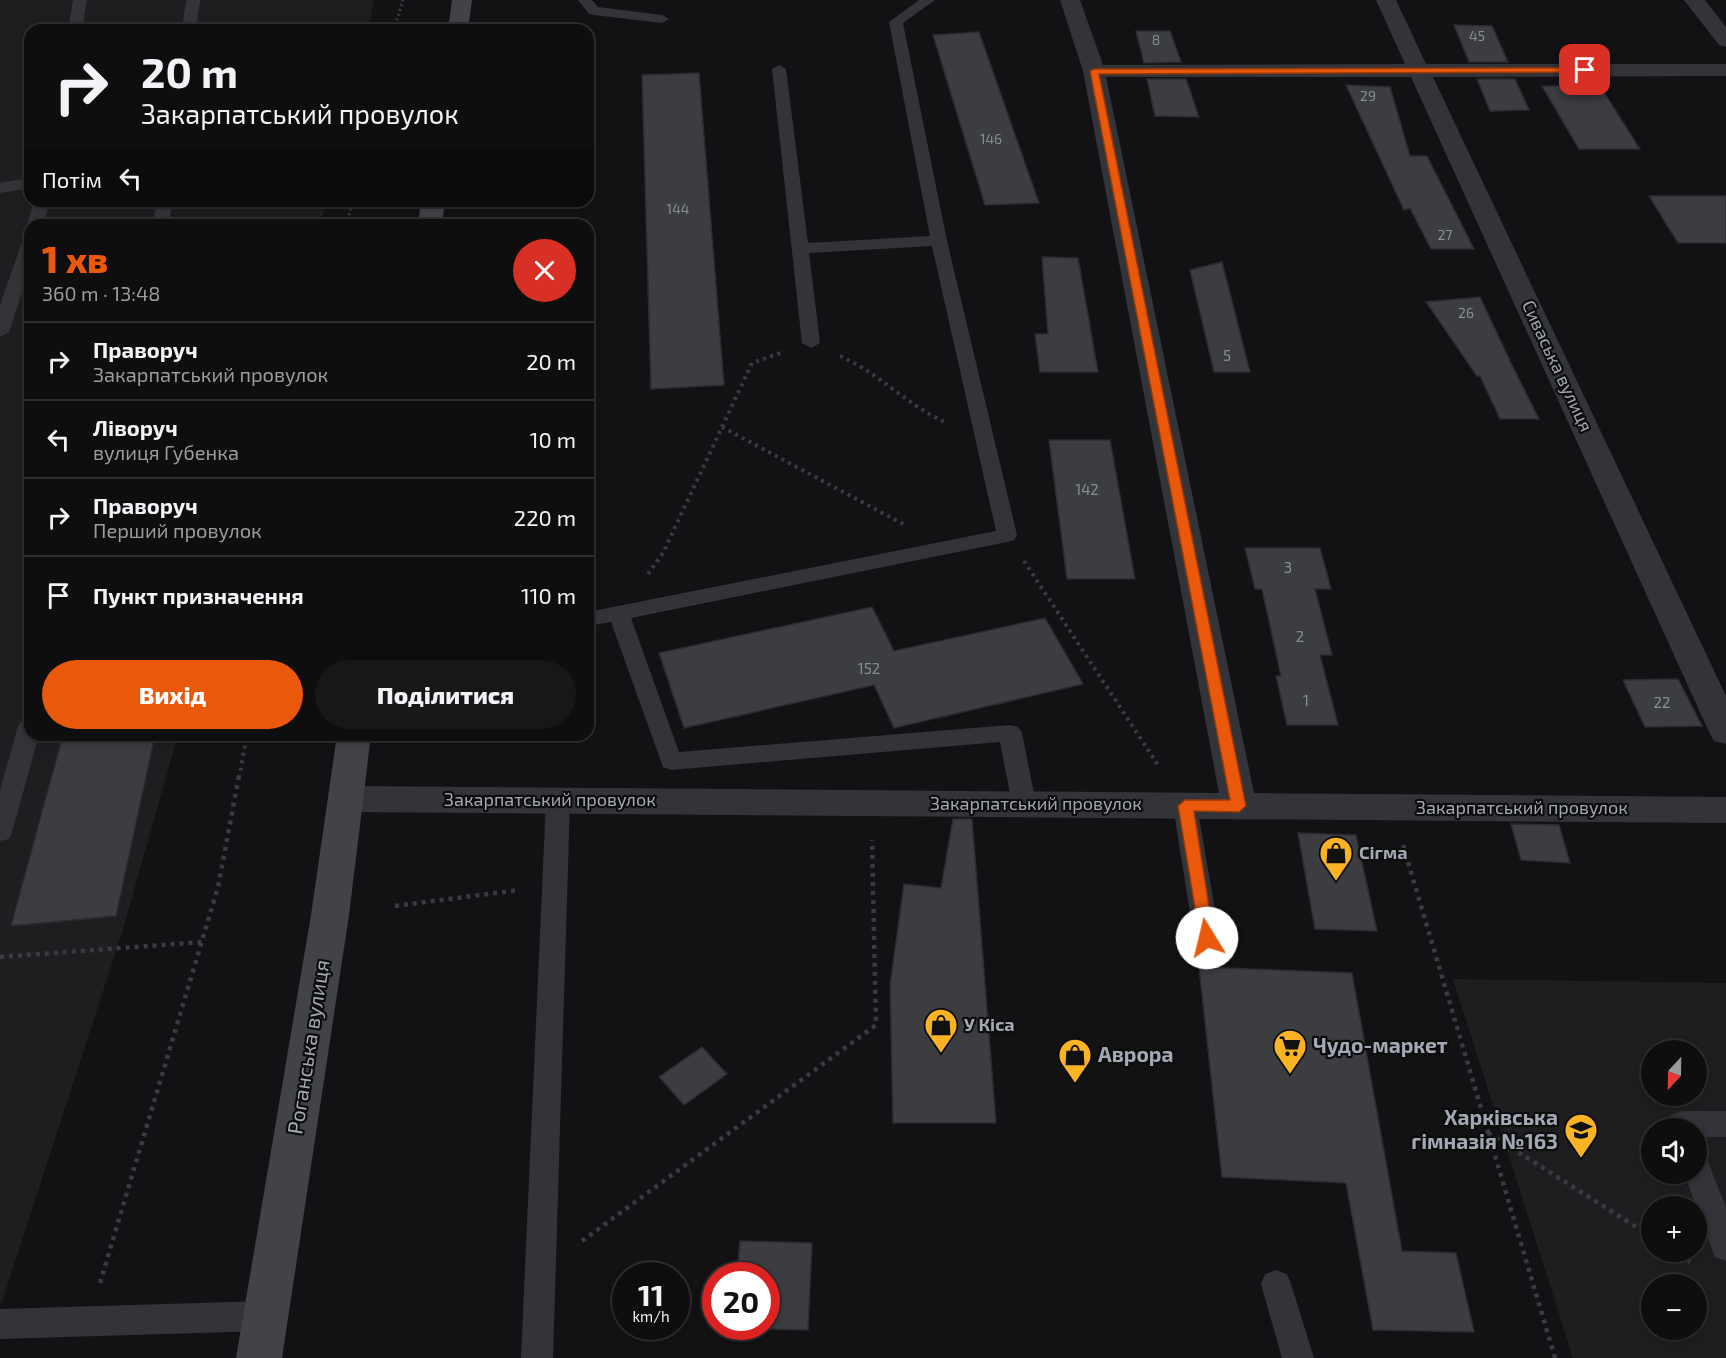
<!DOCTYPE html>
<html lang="uk">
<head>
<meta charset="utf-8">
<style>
  body { margin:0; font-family:"Exo 2",sans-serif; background:#171718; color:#f1f3f6; height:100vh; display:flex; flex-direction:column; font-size:22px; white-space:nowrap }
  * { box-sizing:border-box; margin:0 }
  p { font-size:20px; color:#9b9c9e }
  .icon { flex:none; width:33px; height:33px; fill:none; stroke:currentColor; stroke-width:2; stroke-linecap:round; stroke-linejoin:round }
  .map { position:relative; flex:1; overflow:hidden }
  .side { position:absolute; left:24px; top:219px; width:570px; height:522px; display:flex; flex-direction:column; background:#0e0e0f; border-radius:18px; box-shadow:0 3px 9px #0003,0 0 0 2px #2e2e2f }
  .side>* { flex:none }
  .hud { position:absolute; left:24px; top:24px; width:570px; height:183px; border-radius:18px; box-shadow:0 3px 9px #0003,0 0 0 2px #2e2e2f; background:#0e0e0f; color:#f1f3f6; overflow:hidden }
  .needle { width:39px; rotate:202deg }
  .controls { position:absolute; left:1641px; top:1040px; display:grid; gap:12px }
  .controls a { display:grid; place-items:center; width:66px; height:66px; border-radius:50%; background:#0e0e0f; box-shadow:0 3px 9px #0003,0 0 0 2px #2e2e2f; font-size:30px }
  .speed { position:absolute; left:612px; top:1262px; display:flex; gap:12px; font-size:30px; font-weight:700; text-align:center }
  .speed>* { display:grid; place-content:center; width:78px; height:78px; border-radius:50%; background:#0e0e0f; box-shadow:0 3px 9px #0003,0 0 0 2px #2e2e2f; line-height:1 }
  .speed small { font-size:15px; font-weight:400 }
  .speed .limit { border:9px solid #d22; background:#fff; color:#111 }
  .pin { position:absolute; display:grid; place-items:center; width:51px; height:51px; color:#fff; margin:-26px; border-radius:12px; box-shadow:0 3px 9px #0006 }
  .me { position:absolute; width:66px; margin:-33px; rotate:351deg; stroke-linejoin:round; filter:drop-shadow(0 0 4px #0008) }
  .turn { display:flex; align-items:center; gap:21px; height:126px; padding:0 18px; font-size:27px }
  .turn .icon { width:78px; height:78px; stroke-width:2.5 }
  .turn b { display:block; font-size:42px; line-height:51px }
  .then { display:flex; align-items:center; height:57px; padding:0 18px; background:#0003; gap:12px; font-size:22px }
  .round { display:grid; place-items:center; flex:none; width:63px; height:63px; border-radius:32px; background:#171718 }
  .head { display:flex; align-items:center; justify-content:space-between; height:102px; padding:0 18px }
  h1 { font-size:36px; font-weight:800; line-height:45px; color:#ea580c }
  .primary-button { display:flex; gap:12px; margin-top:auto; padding:12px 18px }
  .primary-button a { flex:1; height:69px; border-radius:36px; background:#ea580c; color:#fff; font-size:24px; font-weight:800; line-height:69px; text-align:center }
  .primary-button a+a { background:#171718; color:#f1f3f6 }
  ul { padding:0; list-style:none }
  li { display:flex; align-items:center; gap:18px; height:78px; padding:0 18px; border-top:2px solid #2e2e2f }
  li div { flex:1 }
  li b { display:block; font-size:22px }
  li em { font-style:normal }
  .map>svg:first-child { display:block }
  .built { fill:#1e1e21; fill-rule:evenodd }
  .building { fill:#3c3d41; stroke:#2c2c30; stroke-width:1.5 }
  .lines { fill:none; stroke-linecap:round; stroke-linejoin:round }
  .path-far2 { stroke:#393b40; stroke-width:3; stroke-dasharray:2 3; stroke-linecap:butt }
  .path-far1 { stroke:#393b40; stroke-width:4; stroke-dasharray:3 4.5; stroke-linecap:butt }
  .path { stroke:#393b40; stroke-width:4.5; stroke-dasharray:4 5; stroke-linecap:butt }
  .service { fill:#333439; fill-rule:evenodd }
  .minor { fill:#333439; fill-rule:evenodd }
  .secondary { fill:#414349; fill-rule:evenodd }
  .route { fill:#ea580c; stroke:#983908; stroke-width:1.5 }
  .labels { text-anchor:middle; stroke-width:4.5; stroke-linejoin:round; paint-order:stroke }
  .far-number-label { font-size:14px; fill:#898d98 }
  .number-label { font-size:15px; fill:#898d98 }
  .street-label { font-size:18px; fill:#a3a8b5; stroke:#0d0d0e }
  .poi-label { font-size:18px; font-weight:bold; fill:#a3a8b5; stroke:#0d0d0e; text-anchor:start }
  .near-poi-label { font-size:21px; font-weight:bold; fill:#a3a8b5; stroke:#0d0d0e; text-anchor:start }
  .near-street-label { font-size:21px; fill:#a3a8b5; stroke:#0d0d0e }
</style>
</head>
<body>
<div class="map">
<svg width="1726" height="1358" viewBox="0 0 1726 1358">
  <rect width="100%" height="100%" fill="#121214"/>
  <path class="built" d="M0 0H374L368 30H30V201H327L320 225H30V735H178L122 933 0 1308Z
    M1453 979 1726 983V1358H1573ZM1652 1050H1696V1095H1652ZM1652 1128H1696V1173H1652ZM1652 1206H1696V1251H1652ZM1652 1284H1696V1329H1652Z"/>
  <path class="building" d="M1454 25 1492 26 1508 62H1469Z
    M1136 31H1170L1181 62 1144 63Z
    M979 32 1039 203 985 205 933 35Z
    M699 73 724 385 651 389 642 75Z
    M1147 79H1186L1199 117 1155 116Z
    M1477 79H1515L1529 110 1490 111Z
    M1346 85 1390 87 1410 156H1427L1474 249H1431L1410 208 1404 210Z
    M1542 86H1600L1640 149H1579Z
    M1649 196H1726V243H1678Z
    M1042 257 1078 258 1098 372H1040L1035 334H1048Z
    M1222 262 1250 372H1214L1190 270Z
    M1480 297 1511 363 1539 419H1500L1480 376H1477L1426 302Z
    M1049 440H1110L1135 579H1067Z
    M1245 548H1320L1331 589H1315L1332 655H1320L1338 725H1287L1276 676H1281L1262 589H1255Z
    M872 607 894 651 1045 618 1083 684 894 728 874 685 684 728 659 653Z
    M1678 679 1702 726 1645 727 1623 680Z
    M63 735H155L116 916 11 926Z
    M953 819H972L996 1123H893L890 985 904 884 941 888Z
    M1511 824 1559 825 1570 863 1521 860Z
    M1298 833 1356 835 1377 931 1315 929Z
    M1199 967 1352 973 1402 1251 1456 1253 1474 1332 1373 1330 1346 1183 1222 1177Z
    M702 1047 727 1074 684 1105 659 1077Z
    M740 1241 812 1243 808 1330 733 1328 766 1326V1275H737Z"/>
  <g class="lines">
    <path class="path-far2" d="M394 30 403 0
      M347 225 352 201"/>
    <path class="path-far1" d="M840 356C879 373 908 406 947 423
      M722 427 905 525
      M1024 561 1160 768
      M648 574 663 553 752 363 783 352
      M239 778 247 735"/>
    <path class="path" d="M1403 845 1555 1358
      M395 906 519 890
      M0 957 202 942
      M1488 1133 1652 1237
      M582 1241 876 1025 872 840
      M1673 1251 1690 1262
      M100 1283 218 887 239 776"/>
    <path class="service" d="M73 0H87L82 30H68Z
      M186 0H200L196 30H182Z
      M578 0H592L598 7 662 15 669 19 662 23 594 15 589 14Z
      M919 0H935L903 23 947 241 1017 535 1014 540 1007 542 631 618 679 752 1010 725 1018 727 1022 733 1036 804 1033 810 1024 813 1015 810 1012 804 1000 742 671 770 663 767 611 622 588 626V612L996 531 932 246 809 253 820 343 811 348 802 343 772 69 779 65 786 69 808 243 930 236 889 22Z
      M30 178V188L0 193V183Z
      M34 201H50L43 225H30V229L27 225Z
      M157 201H173L168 225H152Z
      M30 237V268L9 332 0 337V305L22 242Z
      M30 718V735H39L12 832 9 839 0 841V790L18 726 22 720Z
      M558 791 567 794 570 800 553 1358H521L546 800 549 794Z
      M1185 797 1194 800 1197 806 1220 938 1216 945 1207 948 1198 945 1194 938 1173 806 1176 800Z
      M1681 1111H1726V1137H1696V1128H1669L1667 1124 1671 1115Z
      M1696 1153 1706 1157 1726 1207V1261L1715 1257 1684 1173H1696Z
      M1276 1270 1287 1274 1291 1284 1314 1358H1282L1261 1284 1265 1274Z
      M265 1301 276 1306 280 1316 276 1326 265 1331 0 1339V1309Z"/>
    <path class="minor" d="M1060 0H1080L1103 65 1405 64 1376 0H1396L1426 64H1726V76L1433 77 1726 696V744L1714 741 1709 732 1411 77H1106L1254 793 1726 797V823L346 812 334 808 328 799 334 790 346 786 1219 793 1083 71Z
      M1684 0H1705L1726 27V47L1719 45Z"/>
    <path class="secondary" d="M452 0H472L468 30H448Z
      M421 201H445L442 225H418Z
      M337 735H371L349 915 282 1358H236L311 915Z"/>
  </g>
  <path class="route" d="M1585 68 1589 70 1588 72 1099 74 1246 806 1239 812 1194 811 1214 938 1212 943H1201L1178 806 1185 800H1230L1090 71 1094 69Z"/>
  <defs>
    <g id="shop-pin" transform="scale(1.725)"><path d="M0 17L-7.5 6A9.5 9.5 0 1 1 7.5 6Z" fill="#f9b324" stroke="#0d0d0e"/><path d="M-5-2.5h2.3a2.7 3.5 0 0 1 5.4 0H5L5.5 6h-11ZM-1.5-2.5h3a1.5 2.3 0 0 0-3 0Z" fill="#111"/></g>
    <g id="supermarket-pin" transform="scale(1.725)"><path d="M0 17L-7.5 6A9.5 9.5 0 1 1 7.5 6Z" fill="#f9b324" stroke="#0d0d0e"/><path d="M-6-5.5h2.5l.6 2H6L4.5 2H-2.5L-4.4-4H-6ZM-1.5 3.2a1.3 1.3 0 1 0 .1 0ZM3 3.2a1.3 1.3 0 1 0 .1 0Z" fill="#111"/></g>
    <g id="school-pin" transform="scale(1.725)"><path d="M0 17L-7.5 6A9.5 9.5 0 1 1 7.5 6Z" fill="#f9b324" stroke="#0d0d0e"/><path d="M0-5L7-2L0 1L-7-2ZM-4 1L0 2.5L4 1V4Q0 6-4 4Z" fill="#111"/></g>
  </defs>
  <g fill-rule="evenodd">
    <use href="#shop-pin" x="1336" y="853"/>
    <use href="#shop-pin" x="941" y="1025"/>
    <use href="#supermarket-pin" x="1290" y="1046"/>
    <use href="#shop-pin" x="1075" y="1055"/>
    <use href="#school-pin" x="1581" y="1130"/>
  </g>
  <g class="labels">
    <g class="far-number-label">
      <text x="1477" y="41">45</text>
      <text x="1156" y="45">8</text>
      <text x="1368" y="101">29</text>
      <text x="991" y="144">146</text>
      <text x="678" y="214">144</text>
      <text x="1445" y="240">27</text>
      <text x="1466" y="318">26</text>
    </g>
    <g class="number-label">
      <text x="1227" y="361">5</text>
      <text x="1087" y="495">142</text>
      <text x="1288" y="573">3</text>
      <text x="1300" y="642">2</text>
      <text x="869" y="674">152</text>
      <text x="1306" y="706">1</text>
      <text x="1662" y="708">22</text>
    </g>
    <g class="street-label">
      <text transform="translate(1557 366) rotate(65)" y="6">Сиваська вулиця</text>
      <text x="550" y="806">Закарпатський провулок</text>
      <text x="1036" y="810">Закарпатський провулок</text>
      <text x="1522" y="814">Закарпатський провулок</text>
    </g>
    <g class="poi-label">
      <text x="1359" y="859">Сігма</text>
      <text x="964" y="1031">У Кіса</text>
    </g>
    <g class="near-poi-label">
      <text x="1313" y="1053">Чудо-маркет</text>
      <text x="1098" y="1062">Аврора</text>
      <text x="1558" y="1125" text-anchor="end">Харківська<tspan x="1558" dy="24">гімназія №163</tspan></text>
    </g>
    <g class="near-street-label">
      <text transform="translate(309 1047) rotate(-81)" y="7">Роганська вулиця</text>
    </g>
  </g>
</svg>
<div class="controls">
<a><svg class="needle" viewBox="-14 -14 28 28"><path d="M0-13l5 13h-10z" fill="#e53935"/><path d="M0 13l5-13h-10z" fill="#9b9c9e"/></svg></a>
<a><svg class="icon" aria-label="sound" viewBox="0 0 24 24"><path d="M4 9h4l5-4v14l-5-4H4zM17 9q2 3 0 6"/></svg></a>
<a>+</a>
<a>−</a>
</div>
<div class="speed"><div>11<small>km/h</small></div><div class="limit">20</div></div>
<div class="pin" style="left:1585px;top:70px;background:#d93025"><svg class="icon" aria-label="arrive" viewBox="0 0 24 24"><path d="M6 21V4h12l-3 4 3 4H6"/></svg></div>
<svg class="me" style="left:1207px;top:938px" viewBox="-20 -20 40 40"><circle r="19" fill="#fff"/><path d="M0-13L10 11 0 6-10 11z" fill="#ea580c"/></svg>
<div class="hud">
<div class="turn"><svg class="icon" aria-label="right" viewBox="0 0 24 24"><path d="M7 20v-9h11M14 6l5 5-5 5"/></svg><div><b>20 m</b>Закарпатський провулок</div></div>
<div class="then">Потім<svg class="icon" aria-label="left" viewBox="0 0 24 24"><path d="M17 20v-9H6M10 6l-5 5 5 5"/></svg></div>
</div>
<section class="side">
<div class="head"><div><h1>1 хв</h1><p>360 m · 13:48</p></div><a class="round" style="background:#d93025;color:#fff"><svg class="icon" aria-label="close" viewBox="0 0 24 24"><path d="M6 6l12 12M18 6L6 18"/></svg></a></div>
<ul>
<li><svg class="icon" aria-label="right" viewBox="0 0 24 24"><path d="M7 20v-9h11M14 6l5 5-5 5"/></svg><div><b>Праворуч</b><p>Закарпатський провулок</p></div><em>20 m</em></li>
<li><svg class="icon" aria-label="left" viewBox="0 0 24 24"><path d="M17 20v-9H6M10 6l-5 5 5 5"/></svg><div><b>Ліворуч</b><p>вулиця Губенка</p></div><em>10 m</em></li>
<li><svg class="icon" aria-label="right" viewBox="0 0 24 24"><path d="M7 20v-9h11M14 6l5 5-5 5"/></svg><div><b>Праворуч</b><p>Перший провулок</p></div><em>220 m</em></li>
<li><svg class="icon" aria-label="arrive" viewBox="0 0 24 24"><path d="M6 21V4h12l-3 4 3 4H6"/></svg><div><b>Пункт призначення</b></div><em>110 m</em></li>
</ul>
<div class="primary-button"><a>Вихід</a><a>Поділитися</a></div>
</section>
</div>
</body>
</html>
